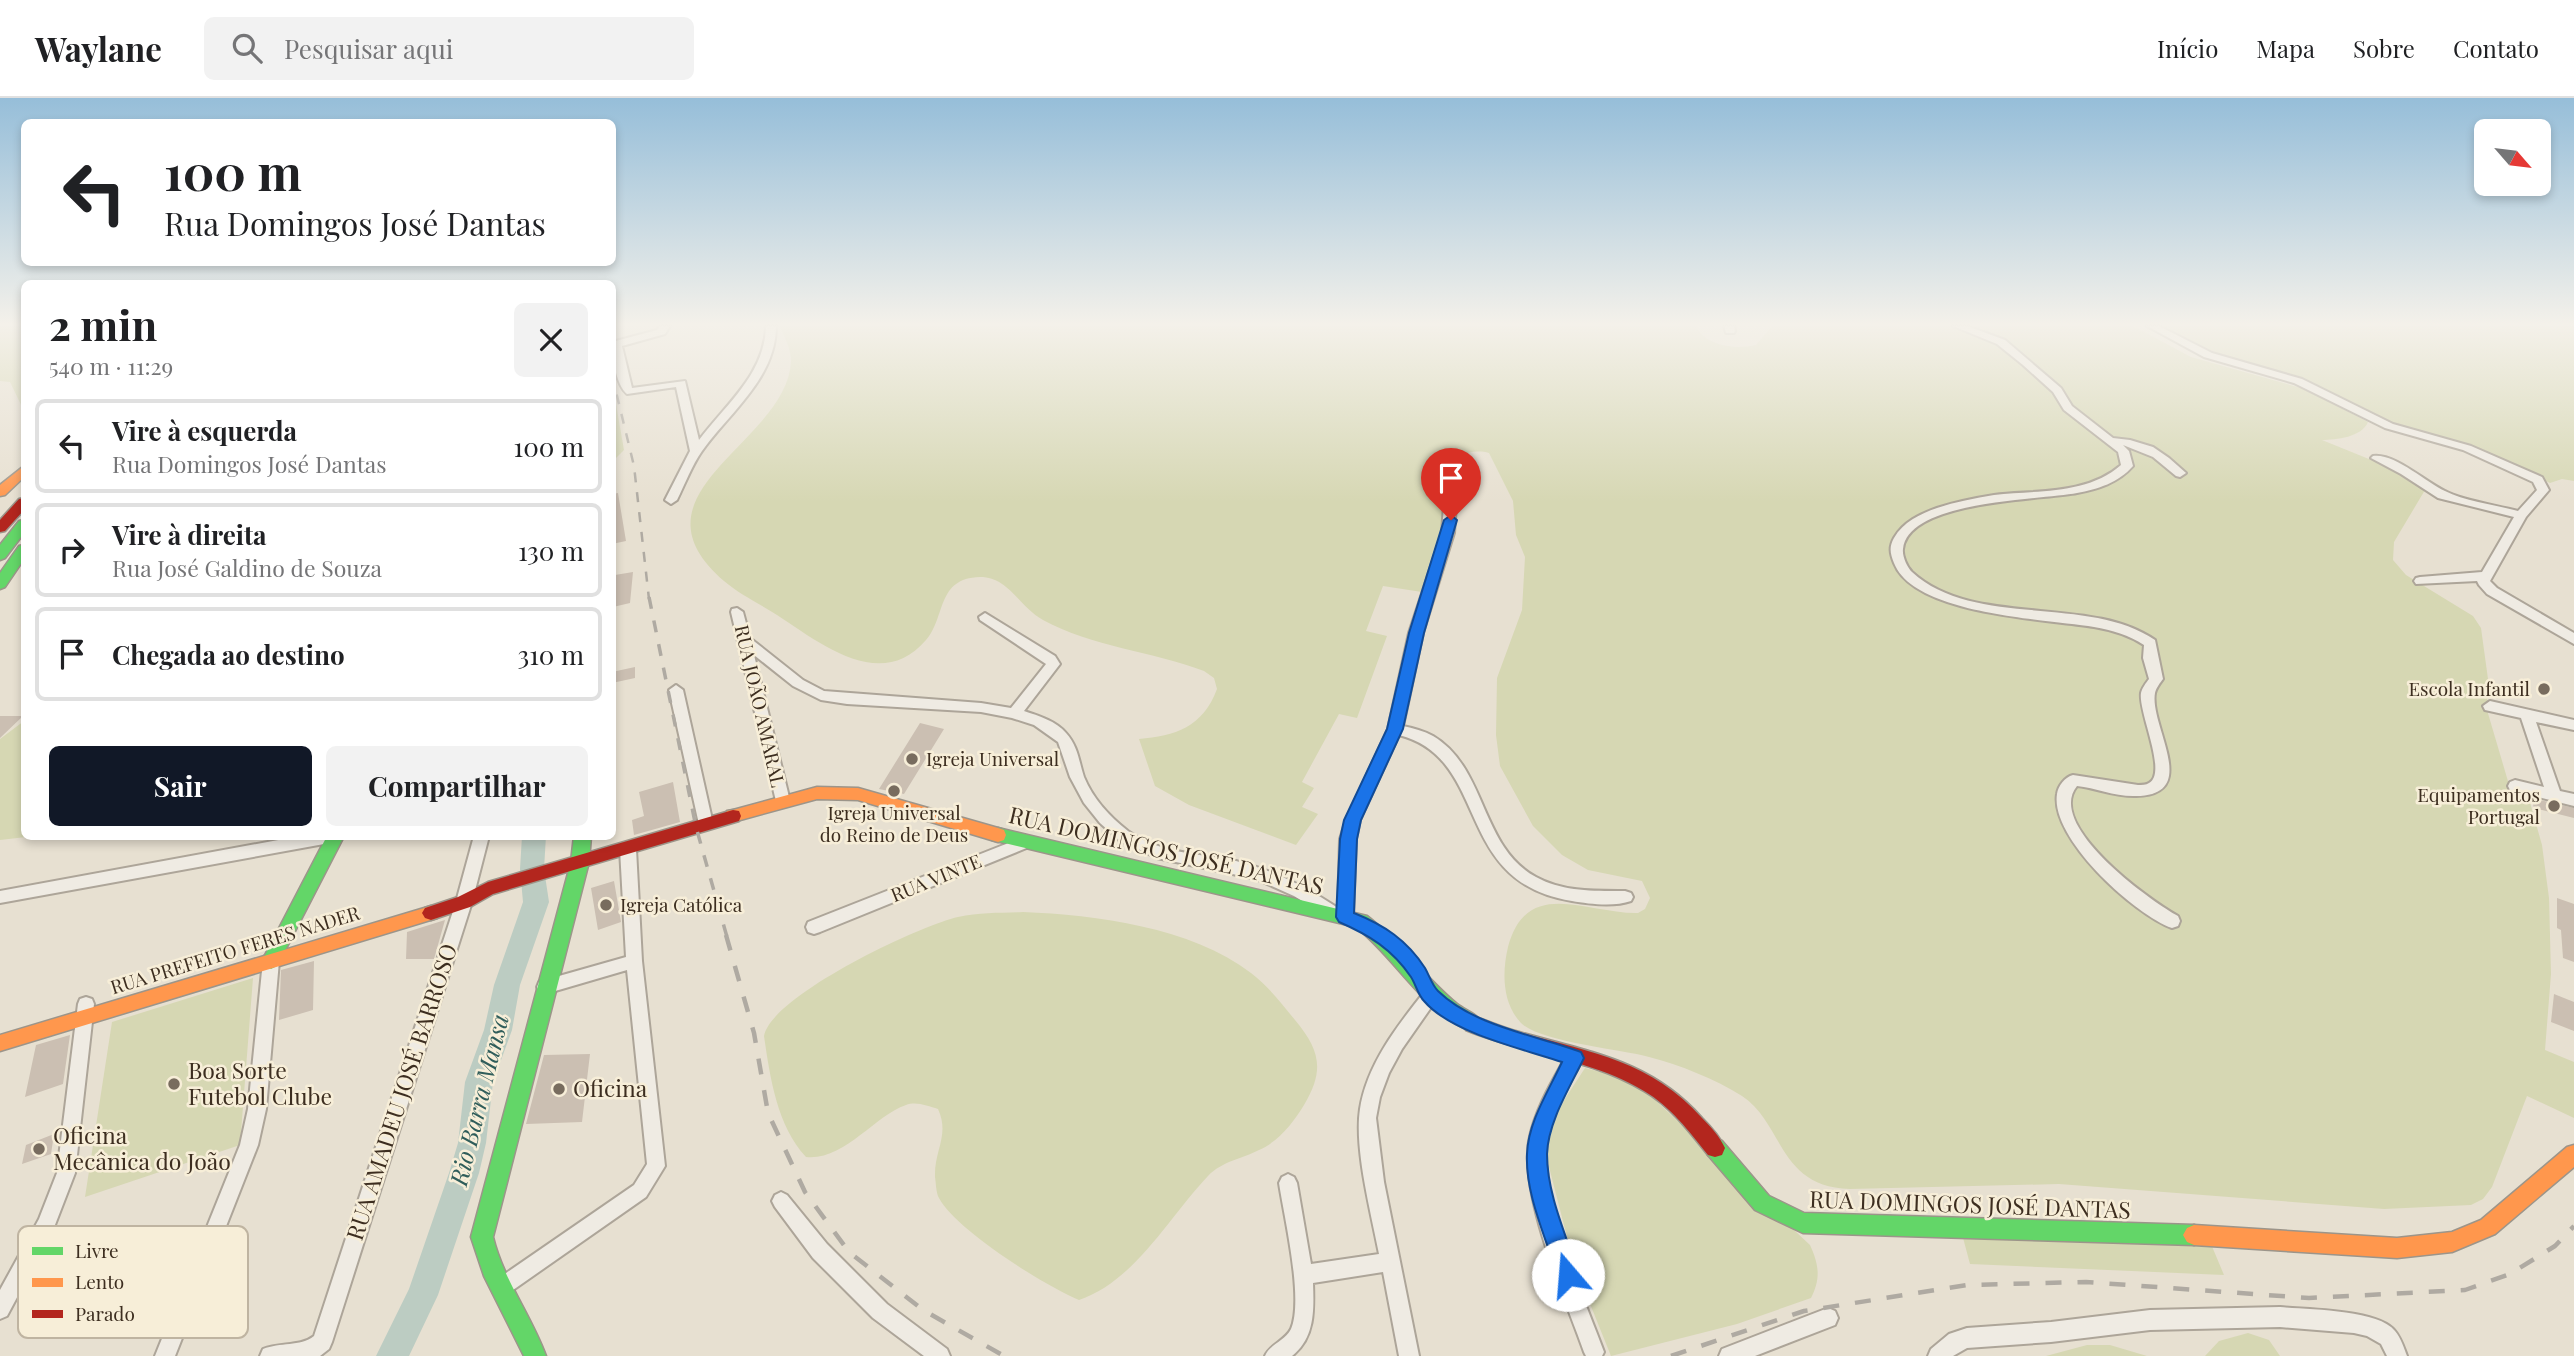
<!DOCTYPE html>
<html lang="pt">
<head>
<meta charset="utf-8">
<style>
  body { margin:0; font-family:"Playfair Display",serif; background:#f2f2f2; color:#202124; height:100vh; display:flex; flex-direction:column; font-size:26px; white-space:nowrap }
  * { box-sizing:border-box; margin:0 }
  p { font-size:23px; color:#757577 }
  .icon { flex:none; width:38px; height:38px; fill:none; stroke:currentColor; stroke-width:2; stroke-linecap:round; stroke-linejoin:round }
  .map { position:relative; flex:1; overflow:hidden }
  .panel { position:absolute; left:21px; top:182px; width:595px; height:560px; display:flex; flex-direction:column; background:#fff; border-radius:10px; box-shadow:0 4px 10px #0003 }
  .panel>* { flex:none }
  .top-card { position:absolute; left:21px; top:21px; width:595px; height:147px; border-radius:10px; box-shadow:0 4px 10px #0003; background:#fff; color:#202124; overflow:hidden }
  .needle { width:46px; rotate:118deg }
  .fabs { position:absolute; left:2474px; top:21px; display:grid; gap:14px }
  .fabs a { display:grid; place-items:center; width:77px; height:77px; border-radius:10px; background:#fff; box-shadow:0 4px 10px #0003; font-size:35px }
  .pin { position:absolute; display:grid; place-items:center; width:60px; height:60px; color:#fff; margin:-72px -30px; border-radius:50% 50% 50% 0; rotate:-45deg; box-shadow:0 0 7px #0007 }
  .pin .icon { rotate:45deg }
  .me { position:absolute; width:77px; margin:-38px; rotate:342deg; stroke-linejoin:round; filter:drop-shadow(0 0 5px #0008) }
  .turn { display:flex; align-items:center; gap:24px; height:147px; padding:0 28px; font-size:32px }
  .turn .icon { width:91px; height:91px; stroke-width:2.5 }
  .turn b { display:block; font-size:49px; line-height:60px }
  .round { display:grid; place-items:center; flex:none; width:74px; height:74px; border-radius:10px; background:#f2f2f2 }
  .overview { display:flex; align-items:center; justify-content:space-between; height:119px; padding:0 28px }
  h1 { font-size:42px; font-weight:700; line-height:52px }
  .action { display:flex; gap:14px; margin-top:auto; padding:14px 28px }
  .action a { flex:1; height:80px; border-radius:10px; background:#111827; color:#fff; font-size:28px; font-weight:700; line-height:80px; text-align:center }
  .action a+a { background:#f2f2f2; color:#202124 }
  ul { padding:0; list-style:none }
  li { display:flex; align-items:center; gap:21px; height:94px; margin:0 14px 10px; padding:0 14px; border:4px solid #e0e0e0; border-radius:10px }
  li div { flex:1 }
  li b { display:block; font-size:26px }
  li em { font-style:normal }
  header { display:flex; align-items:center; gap:42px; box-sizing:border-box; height:98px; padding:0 35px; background:#fff; border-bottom:2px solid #e0e0e0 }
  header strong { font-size:33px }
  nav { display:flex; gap:38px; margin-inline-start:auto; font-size:24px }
  .search { width:490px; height:63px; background:#f2f2f2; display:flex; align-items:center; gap:18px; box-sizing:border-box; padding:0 24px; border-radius:10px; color:#757577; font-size:26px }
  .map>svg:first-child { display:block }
  .green { fill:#d6d7b3 }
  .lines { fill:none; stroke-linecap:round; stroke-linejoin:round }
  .river { fill:#bcccc2; fill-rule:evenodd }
  .building { fill:#cbbfb2 }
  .street-casing { stroke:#ada599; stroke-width:4 }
  .fast-casing { stroke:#9c958a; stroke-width:3 }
  .slow-casing { stroke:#9c958a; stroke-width:3 }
  .jam-casing { stroke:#9c958a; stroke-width:3 }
  .street { fill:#efebe3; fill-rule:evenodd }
  .fast { fill:#63d668; fill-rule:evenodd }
  .slow { fill:#ff974d; fill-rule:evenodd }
  .jam { fill:#b3261e; fill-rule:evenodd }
  .rail-far2 { stroke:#afaaa2; stroke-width:2.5; stroke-dasharray:10 10; stroke-linecap:butt }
  .rail-far1 { stroke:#afaaa2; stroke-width:3.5; stroke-dasharray:12 12; stroke-linecap:butt }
  .rail { stroke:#afaaa2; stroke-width:4.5; stroke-dasharray:16 16; stroke-linecap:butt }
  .route { fill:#1a73e8; stroke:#114b97; stroke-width:2 }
  .poi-dot { fill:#786c5e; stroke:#f7eed8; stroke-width:2.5 }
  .labels { text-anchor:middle; stroke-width:5; stroke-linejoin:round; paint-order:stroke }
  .poi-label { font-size:19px; fill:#3d2e20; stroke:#f7eed8; text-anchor:end }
  .street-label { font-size:19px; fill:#3d2e20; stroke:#f7eed8 }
  .near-street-label { font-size:23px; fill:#3d2e20; stroke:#f7eed8 }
  .near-poi-label { font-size:23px; fill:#3d2e20; stroke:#f7eed8; text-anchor:start }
  .near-water-label { font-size:24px; font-style:italic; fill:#2f5d5a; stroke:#f7eed8 }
  .key { fill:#f7eed8; stroke:#bfb4a1; stroke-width:2 }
  .key-label { font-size:19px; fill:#3d2e20 }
</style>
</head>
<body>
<header>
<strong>Waylane</strong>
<div class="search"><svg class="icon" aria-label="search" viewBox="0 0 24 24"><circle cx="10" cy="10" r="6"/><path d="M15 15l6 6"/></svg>Pesquisar aqui</div>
<nav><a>Início</a><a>Mapa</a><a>Sobre</a><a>Contato</a></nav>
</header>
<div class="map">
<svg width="2574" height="1258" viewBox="0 0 2574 1258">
  <rect width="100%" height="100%" fill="#e7e0d1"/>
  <path class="green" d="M0 228H24V313L10 284 0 283Z
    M780 228H1696C1705 248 1736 252 1756 247L1772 228H2133L2191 259 2305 291 2368 324C2362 339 2336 342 2322 342L2396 372 2425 392 2394 444 2393 462 2406 477 2473 518 2481 530 2488 581 2487 612 2510 690 2527 694 2542 747 2549 800 2551 876 2545 952 2574 964V1020L2527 998 2492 1089 2483 1101 2471 1107 2384 1111 2059 1086 1850 1091C1778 1089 1784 1026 1742 998 1715 981 1680 967 1649 959 1620 951 1540 944 1521 925 1502 905 1502 874 1508 849 1527 778 1587 816 1638 815L1645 811 1650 800 1642 783 1588 772 1562 757 1533 728 1500 668 1496 637 1497 580 1522 512 1525 459 1516 437 1513 403 1489 355C1472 350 1451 359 1438 370 1447 424 1442 445 1422 494L1383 488 1366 533 1387 538 1357 620 1339 616 1302 684 1314 690 1302 709 1318 716 1296 747 1189 707 1155 688 1139 641C1175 638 1203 629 1217 591L1214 580 1204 573C1152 553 1092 549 1043 522 1019 509 1009 479 980 479 936 480 946 520 926 542 881 595 820 545 777 517 760 506 739 496 724 483 621 394 788 345 791 263 791 250 784 239 780 228Z
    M2159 228H2574V383L2562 381 2550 385 2464 345 2388 324 2303 280 2227 260Z
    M613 289 624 352 613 363H612Z
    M24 623 26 739 0 742V641Z
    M1023 814C1096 817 1191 829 1251 875 1268 888 1282 906 1295 922 1320 952 1325 972 1304 1007 1293 1025 1279 1043 1259 1052 1242 1061 1222 1063 1208 1078 1169 1119 1135 1183 1079 1202 1045 1188 956 1132 939 1100 936 1095 936 1085 935 1079 934 1052 950 1037 938 1011 928 1008 916 1003 906 1007 874 1018 844 1063 806 1059 777 1028 770 979 764 938 771 898 918 828 958 819 980 814 1001 815 1023 814Z
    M253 880 240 1047 85 1099 112 924Z
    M1585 970 1635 983 1810 1147C1819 1167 1821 1180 1811 1200L1737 1226 1611 1258 1574 1166 1548 1065 1547 1041 1557 1013Z
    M1962 1136 2211 1146 2224 1177 1970 1166Z
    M2248 1235 2269 1242 2280 1258H2205L2219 1243Z
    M2087 1247H2110L2147 1258H2046Z"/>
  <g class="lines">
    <path class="river" d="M522 738H546L544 771 549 804 520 887 512 932 493 984 486 1045 479 1075 438 1197 409 1258H376L409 1191 449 1075 458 1045 465 984 484 932 494 887 523 804 520 771Z"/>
  </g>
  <path class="building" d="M618 395 626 443 612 446V396Z
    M633 474 630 505 613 509 615 477Z
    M635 569V580L612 585V574Z
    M0 618H23L0 640Z
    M920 625 944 631 904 696 879 691Z
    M673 684 680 724 634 737 632 722 644 718 639 694Z
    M2531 700 2574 710V720L2534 710Z
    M614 783 621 824 598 832 591 790Z
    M2557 800 2574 806V864L2563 860 2561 832 2557 830Z
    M445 822 434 861H406L407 834Z
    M314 863 313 912 279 922 281 872Z
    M2554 896 2574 904V933L2551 924Z
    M70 937 63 986 25 999 36 947Z
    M590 956 582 1024 526 1026 544 957Z
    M54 1036 51 1056 22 1066 26 1047Z"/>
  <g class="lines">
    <g class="street-casing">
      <path id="street" d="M660 228H670L665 236 622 248 632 290 685 283 699 342C726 306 765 276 766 228H776C776 280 730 314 702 353 692 367 685 386 677 402L671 406 665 402 690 353 676 289 627 296C616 287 612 258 612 244L657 232Z
        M1724 228H1734L1735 233 1734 235H1726Z
        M1953 228H1967L2005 242 2061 290 2072 308 2113 340 2130 342 2153 349 2169 360 2186 375 2180 379 2176 378 2153 359 2123 347 2129 353 2133 368C2118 385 2098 391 2077 395 2041 402 1908 402 1903 451 1902 458 1907 469 1912 474 1974 531 2089 496 2155 542L2163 581C2160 585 2156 590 2155 595 2149 628 2202 697 2136 698 2116 699 2096 690 2077 688 2045 727 2149 802 2178 818L2180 823 2178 828 2172 830C2134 816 2050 740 2057 696 2058 688 2065 679 2073 677L2138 687C2142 687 2146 687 2149 685 2168 675 2138 614 2141 595 2142 590 2146 585 2149 581L2143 560 2144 547C2129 537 2112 532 2094 529 2046 521 1914 517 1894 465 1890 455 1889 449 1894 440 1903 424 1920 416 1937 410 1955 404 1975 400 1994 397 2036 392 2087 397 2121 367L2118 354 2064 312 2053 294 2023 267 1997 246Z
        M2147 228H2159L2212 255 2302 281 2393 326 2471 348 2542 379 2549 392 2526 419 2490 483 2497 490 2574 535V546L2487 496 2479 487 2477 483 2416 486 2414 483 2416 480 2420 479 2482 474 2514 419 2438 400 2401 376 2371 360 2373 358C2395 355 2425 384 2445 393 2464 403 2496 407 2518 413L2537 392 2533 384 2463 352 2385 330 2294 285 2204 259Z
        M1442 367 1448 371 1456 407 1454 435 1423 535 1403 628C1413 630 1424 633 1433 638 1487 670 1480 749 1536 779 1563 794 1595 793 1625 793L1631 795 1633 799 1631 803C1614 809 1589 806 1572 803 1451 784 1492 661 1399 637L1360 722 1356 741 1353 819 1351 824 1345 825 1338 821 1334 822 1294 798 1256 781 1157 760 1119 742 1100 725 1084 705 1070 679 1058 644 1034 627 1012 620 981 614 847 606 821 602 793 588 754 557 790 703 788 707H778L776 703 731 514 732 511 737 510 743 514 750 540 803 582 824 593 981 605 1011 610 1046 566 980 522 979 519 985 515 1055 558 1060 566 1024 613C1039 618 1056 623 1066 635 1078 648 1079 664 1084 679 1093 701 1110 719 1128 733 1160 756 1199 755 1236 763 1273 772 1306 789 1338 810L1340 741 1346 722 1388 631 1409 535 1442 435 1444 407 1436 371Z
        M676 587 683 592 713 726 711 730H701L699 726 669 592Z
        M2490 603 2574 622V632L2536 624 2560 693 2574 696V708L2510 692 2508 688 2510 684 2515 682 2544 689 2521 620 2485 612 2483 608Z
        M300 738H342L340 742 335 744 0 805V793Z
        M474 738H489L472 804 332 1244 329 1251 320 1258H260L263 1251C280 1244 300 1249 314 1238L456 804Z
        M1024 739 1029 741 1032 745 1029 749 820 834 814 836 808 834 806 829 808 824Z
        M628 745 633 747 636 751 642 863 665 1068 646 1099 503 1199 496 1196 493 1189 496 1182 634 1087 647 1066 627 872 545 896 539 894 537 889 539 884 545 882 626 859 620 751 623 747Z
        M271 856 277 858 279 863 266 1011 258 1047 175 1258H155L240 1047 248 1011 263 863 265 858Z
        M1431 891 1437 893 1439 898 1402 951 1389 975 1380 999 1376 1020 1384 1084 1419 1258H1399L1383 1174 1313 1185C1314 1212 1315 1240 1292 1258H1265C1270 1246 1285 1243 1291 1231 1304 1201 1284 1118 1279 1085L1282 1079 1288 1076 1294 1079 1297 1085 1311 1166 1379 1156C1371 1114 1354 1051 1360 1011 1367 966 1398 927 1425 893Z
        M86 899 92 901 94 906 75 1075 53 1132 7 1218 0 1221V1192L39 1121 57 1075 78 906 80 901Z
        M1574 952 1580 955 1583 960C1570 987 1552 1013 1547 1043 1539 1100 1584 1200 1604 1254L1602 1258H1586L1584 1254C1565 1200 1520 1099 1529 1043 1535 1011 1553 982 1568 955Z
        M781 1094 787 1097 827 1146 887 1206 947 1251 950 1258H924L873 1220 813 1160 775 1109 772 1103 775 1097Z
        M2280 1209C2307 1212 2378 1211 2395 1233 2401 1240 2404 1250 2407 1258H2387L2381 1246 2367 1238 2354 1235 2280 1229 2150 1232 2051 1244 1967 1250 1953 1258H1928L1931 1251 1949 1236 1967 1230 2051 1224 2150 1212Z
        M1828 1210 1835 1213 1838 1220 1835 1227 1755 1258H1719L1722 1251Z"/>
    </g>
    <g class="fast-casing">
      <path id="fast" d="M24 422V435L5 460 0 462V447L19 423Z
        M24 447V461L5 489 0 491V475L19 448Z
        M998 730 1367 818C1401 844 1424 879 1457 906 1466 913 1478 916 1482 926L1480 932 1473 934C1424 916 1396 860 1356 829L992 742 990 737 992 732Z
        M327 738H344L277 868 271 871 265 868 262 863Z
        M574 738H591L589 764 493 1139C503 1181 531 1217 546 1258H524L484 1178 471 1139 571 764Z
        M1715 1041 1722 1043 1769 1098 1804 1115 2194 1127 2201 1130 2205 1137 2201 1144 2194 1147 1803 1135 1755 1112 1708 1057 1705 1050 1708 1043Z"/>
    </g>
    <g class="slow-casing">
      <path id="slow" d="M24 368V379L5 397 0 398V387Z
        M817 689 858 690 998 730 1004 732 1006 737 1004 742 998 744 858 702 817 701 733 724 727 723 725 718 727 713 733 712Z
        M431 808 437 810 440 815 437 820 0 953V937Z
        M2574 1047V1069L2495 1136 2452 1154 2397 1160 2194 1147 2187 1144 2183 1137 2187 1130 2194 1127 2397 1140 2452 1134 2481 1122 2567 1049Z"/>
    </g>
    <g class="jam-casing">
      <path id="jam" d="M24 400V412L5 433 0 434V422L19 401Z
        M733 712 739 713 741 718 739 723 493 796 470 809 431 822 425 820 422 815 425 810 458 799 488 784Z
        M1473 918C1488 923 1503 930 1519 934 1589 954 1651 962 1702 1020 1711 1029 1720 1039 1725 1050L1722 1057 1715 1059 1708 1057C1689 1033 1670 1008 1644 993 1590 960 1524 956 1466 932L1464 926 1466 920Z"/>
    </g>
    <use href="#street" class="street"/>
    <use href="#fast" class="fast"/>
    <use href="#slow" class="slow"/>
    <use href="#jam" class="jam"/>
    <path class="rail-far2" d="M612 277 634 368 649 501"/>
    <path class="rail-far1" d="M649 499 696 729 727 839"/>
    <path class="rail" d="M726 837 754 935 768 1015 805 1094 849 1154 923 1212 1004 1258
      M1671 1258 1804 1213 1967 1187 2086 1184 2309 1200 2465 1192 2510 1176 2555 1148 2574 1128"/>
  </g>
  <linearGradient id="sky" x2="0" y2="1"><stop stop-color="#96bed9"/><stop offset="0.56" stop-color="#f4f1ea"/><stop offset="1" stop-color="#f4f1ea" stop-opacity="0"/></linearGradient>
  <rect width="2574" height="404" fill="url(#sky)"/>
  <path class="route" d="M1451 417 1457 422 1424 535 1403 631 1361 722 1357 741 1354 815C1384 827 1407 842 1425 870 1429 877 1432 887 1438 893 1474 928 1535 937 1581 954L1584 960C1570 989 1548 1024 1547 1056 1547 1097 1567 1139 1579 1177L1576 1184 1568 1188 1561 1184 1557 1177C1546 1139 1525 1096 1527 1056 1528 1024 1549 992 1562 964 1523 951 1451 935 1424 903 1418 897 1416 887 1411 879 1392 851 1369 837 1339 824L1336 819 1340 741 1344 722 1387 631 1409 535 1444 422Z"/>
  <g class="poi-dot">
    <circle cx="2544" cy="591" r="7"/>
    <circle cx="912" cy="661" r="7"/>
    <circle cx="894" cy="693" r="7"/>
    <circle cx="2554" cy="708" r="7"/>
    <circle cx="606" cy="807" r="7"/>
    <circle cx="174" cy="986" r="7"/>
    <circle cx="559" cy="991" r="7"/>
    <circle cx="39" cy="1051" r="7"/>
  </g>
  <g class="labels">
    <g class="poi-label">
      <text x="2530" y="598">Escola Infantil</text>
      <text x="926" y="668" text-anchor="start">Igreja Universal</text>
      <text x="2540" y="704">Equipamentos<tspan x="2540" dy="22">Portugal</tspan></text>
      <text x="894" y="722" text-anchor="middle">Igreja Universal<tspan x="894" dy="22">do Reino de Deus</tspan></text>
      <text x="620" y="814" text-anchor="start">Igreja Católica</text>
    </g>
    <g class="street-label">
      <text transform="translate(760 608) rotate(77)" y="7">RUA JOÃO AMARAL</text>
      <text transform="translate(936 780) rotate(-22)" y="7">RUA VINTE</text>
      <text transform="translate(235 852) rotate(-17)" y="7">RUA PREFEITO FERES NADER</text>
    </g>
    <g class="near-street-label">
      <text transform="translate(1166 753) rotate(13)" y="8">RUA DOMINGOS JOSÉ DANTAS</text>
      <text transform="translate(402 994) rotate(-72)" y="8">RUA AMADEU JOSÉ BARROSO</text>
      <text transform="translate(1970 1107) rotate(2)" y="8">RUA DOMINGOS JOSÉ DANTAS</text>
    </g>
    <g class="near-poi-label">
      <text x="188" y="981">Boa Sorte<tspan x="188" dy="26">Futebol Clube</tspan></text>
      <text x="573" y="999">Oficina</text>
      <text x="53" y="1046">Oficina<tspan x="53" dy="26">Mecânica do João</tspan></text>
    </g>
    <g class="near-water-label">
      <text transform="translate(480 1002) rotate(-76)" y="8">Rio Barra Mansa</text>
    </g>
  </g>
  <rect x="18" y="1128" width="230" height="112" rx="10" class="key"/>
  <rect x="32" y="1149" width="31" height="8" fill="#63d668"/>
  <rect x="32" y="1180" width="31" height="9" fill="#ff974d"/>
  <rect x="32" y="1212" width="31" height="8" fill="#b3261e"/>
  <g class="key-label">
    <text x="75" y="1160">Livre</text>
    <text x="75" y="1191">Lento</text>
    <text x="75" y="1223">Parado</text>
  </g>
</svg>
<div class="fabs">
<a><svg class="needle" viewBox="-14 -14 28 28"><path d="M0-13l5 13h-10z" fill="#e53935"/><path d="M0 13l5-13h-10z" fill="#757577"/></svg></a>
</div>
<div class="pin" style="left:1451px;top:422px;background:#d93025"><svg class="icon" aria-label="arrive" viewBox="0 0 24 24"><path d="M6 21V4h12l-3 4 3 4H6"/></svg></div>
<svg class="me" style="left:1568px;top:1177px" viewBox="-20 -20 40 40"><circle r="19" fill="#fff"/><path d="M0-13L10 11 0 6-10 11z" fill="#1a73e8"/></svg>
<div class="top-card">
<div class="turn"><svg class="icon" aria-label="left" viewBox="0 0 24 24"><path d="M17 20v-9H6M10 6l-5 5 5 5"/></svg><div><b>100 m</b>Rua Domingos José Dantas</div></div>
</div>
<section class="panel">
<div class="overview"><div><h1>2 min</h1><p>540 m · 11:29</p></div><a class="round"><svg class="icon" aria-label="close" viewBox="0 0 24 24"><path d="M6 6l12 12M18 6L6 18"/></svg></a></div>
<ul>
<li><svg class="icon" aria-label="left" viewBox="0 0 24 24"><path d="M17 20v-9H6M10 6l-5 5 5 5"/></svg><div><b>Vire à esquerda</b><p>Rua Domingos José Dantas</p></div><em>100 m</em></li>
<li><svg class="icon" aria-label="right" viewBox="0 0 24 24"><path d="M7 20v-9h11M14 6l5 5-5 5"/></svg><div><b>Vire à direita</b><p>Rua José Galdino de Souza</p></div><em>130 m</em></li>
<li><svg class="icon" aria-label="arrive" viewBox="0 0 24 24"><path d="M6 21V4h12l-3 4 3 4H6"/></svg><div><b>Chegada ao destino</b></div><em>310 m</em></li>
</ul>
<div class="action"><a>Sair</a><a>Compartilhar</a></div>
</section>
</div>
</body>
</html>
